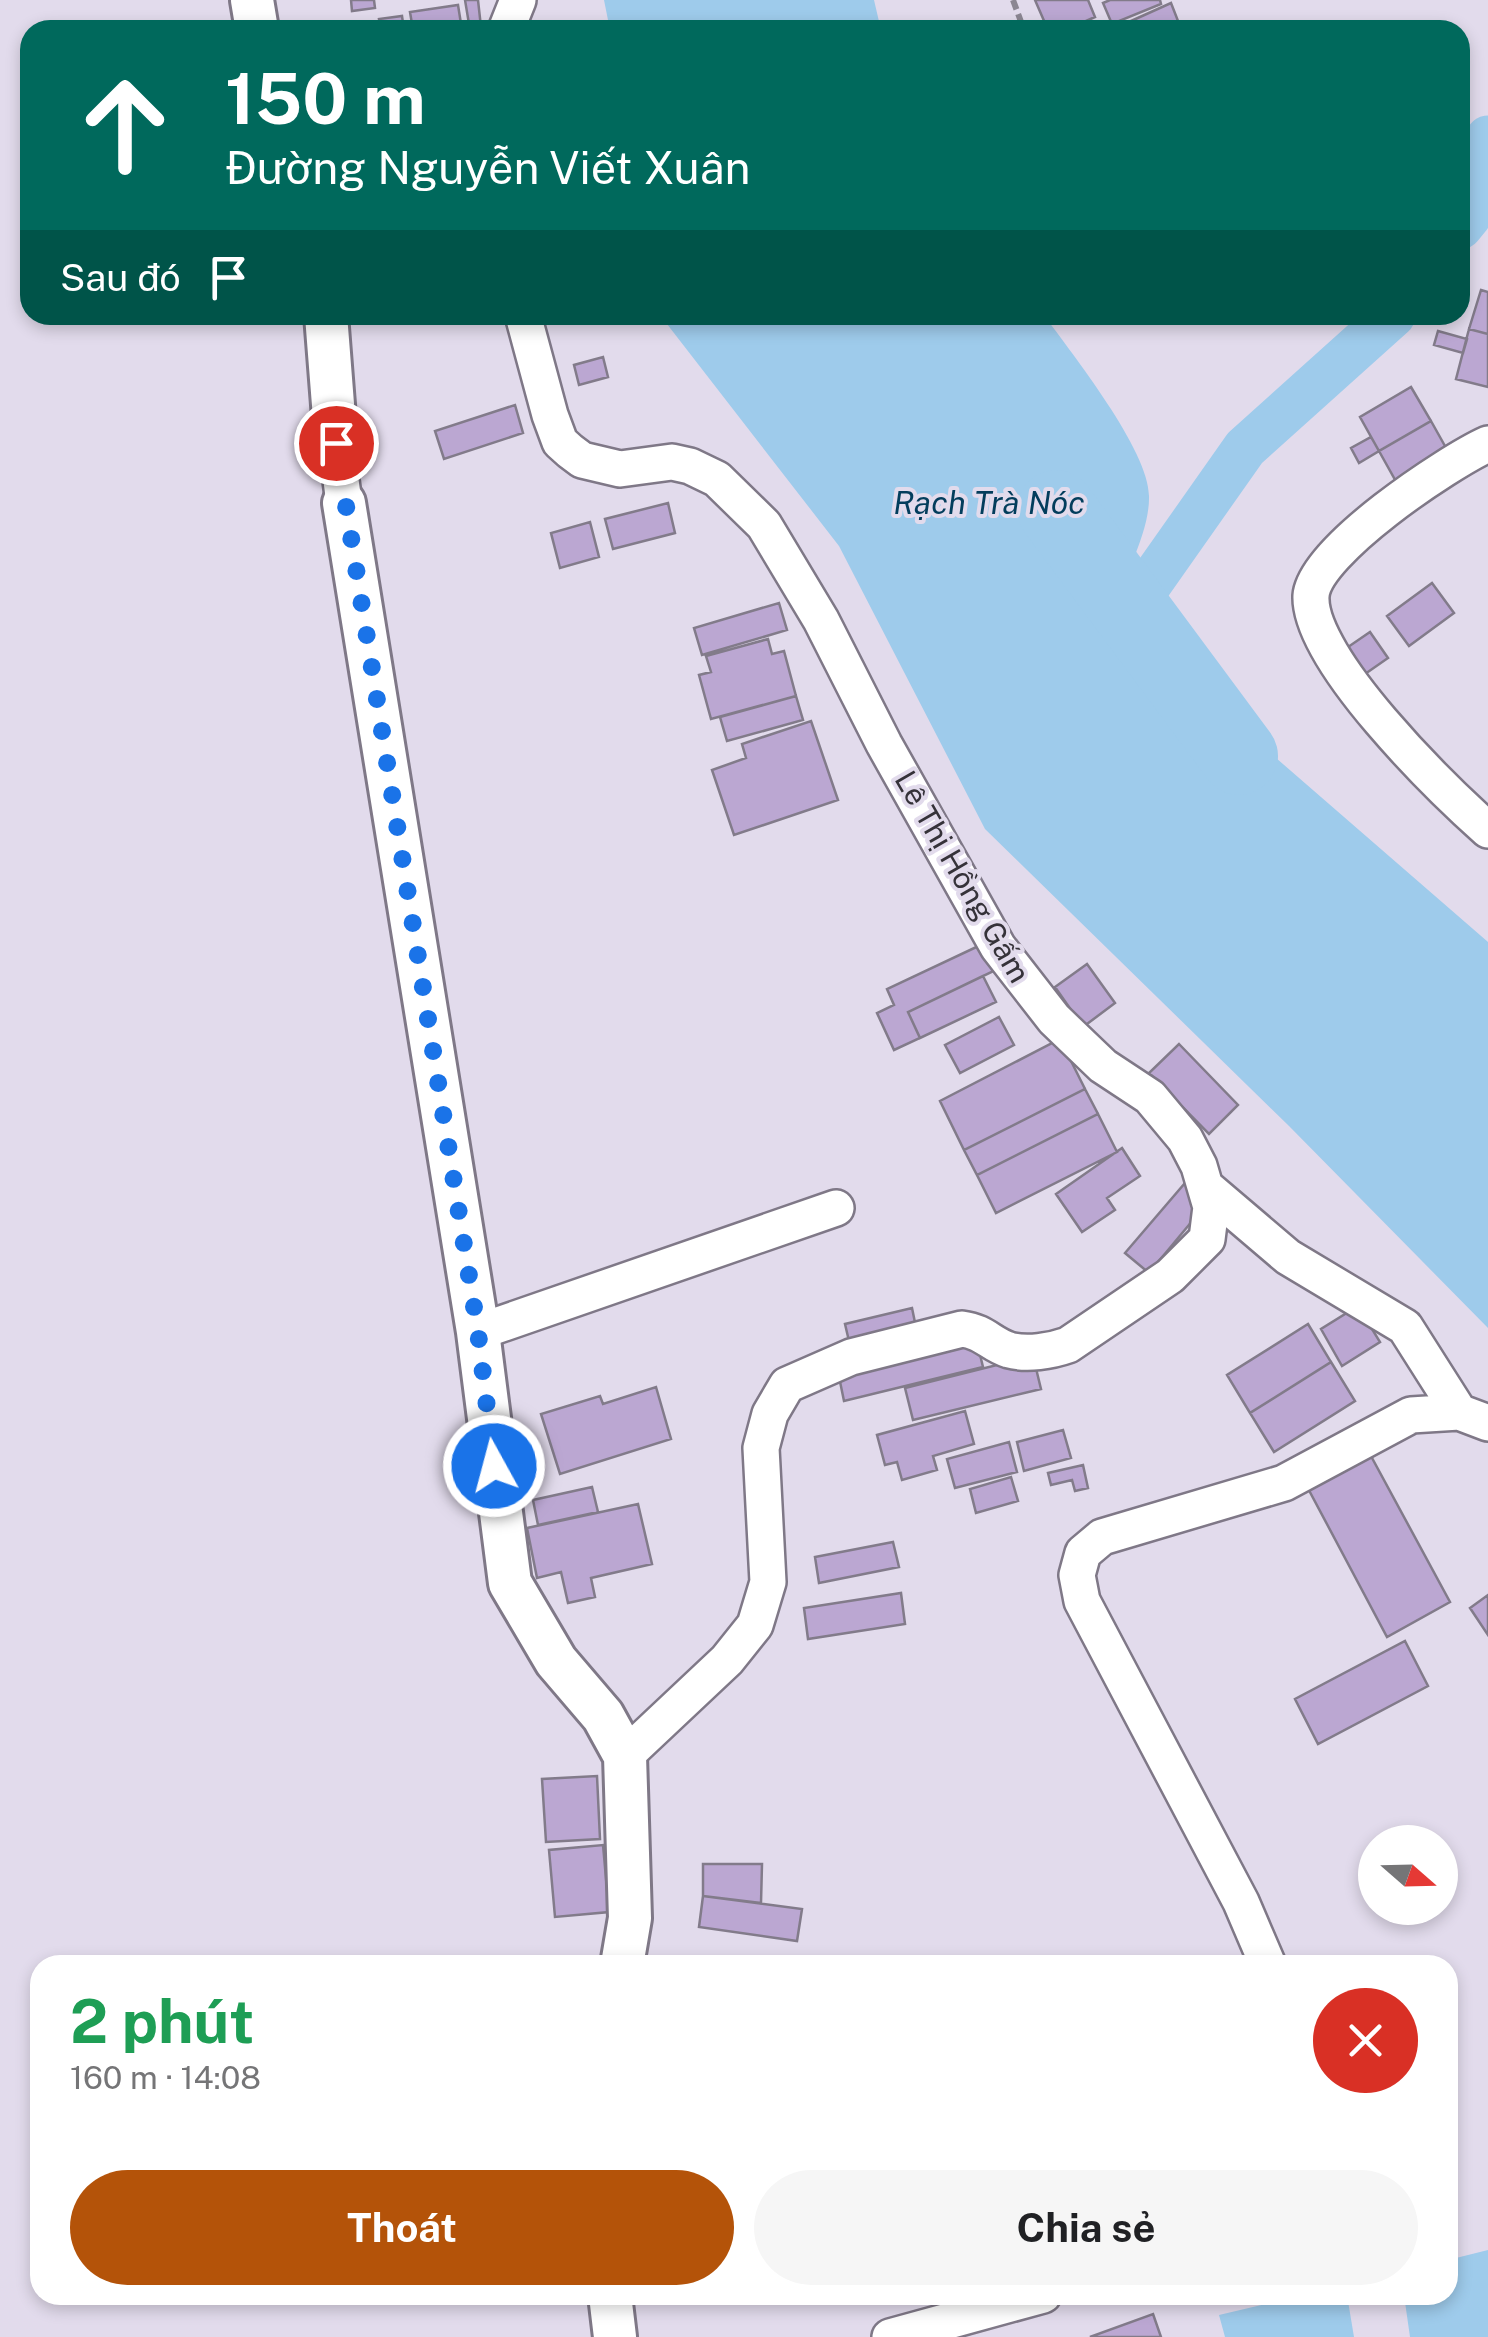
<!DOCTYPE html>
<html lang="vi">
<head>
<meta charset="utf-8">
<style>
  body { margin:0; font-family:"Public Sans",sans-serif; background:#f6f6f6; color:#202124; height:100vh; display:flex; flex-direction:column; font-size:38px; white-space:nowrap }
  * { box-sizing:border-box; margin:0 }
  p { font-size:32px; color:#757577 }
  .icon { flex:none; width:55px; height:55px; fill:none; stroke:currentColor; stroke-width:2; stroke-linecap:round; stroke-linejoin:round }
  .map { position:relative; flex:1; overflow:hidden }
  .side { position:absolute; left:30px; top:1955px; width:1428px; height:350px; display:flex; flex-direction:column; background:#fff; border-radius:30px; box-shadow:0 5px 15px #0003 }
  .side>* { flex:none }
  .banner { position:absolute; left:20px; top:20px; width:1450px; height:305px; border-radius:30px; box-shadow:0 5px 15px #0003; background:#00695c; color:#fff; overflow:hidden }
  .needle { width:65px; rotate:110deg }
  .fabs { position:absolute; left:1358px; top:1825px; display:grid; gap:20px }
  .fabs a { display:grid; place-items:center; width:100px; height:100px; border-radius:50%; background:#fff; box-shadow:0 5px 15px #0003; font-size:50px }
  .pin { position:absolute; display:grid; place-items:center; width:85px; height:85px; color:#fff; margin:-42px; border:5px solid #fff; border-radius:50%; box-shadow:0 2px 10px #0007 }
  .me { position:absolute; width:110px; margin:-55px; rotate:353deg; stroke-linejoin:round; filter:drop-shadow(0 0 8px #0008) }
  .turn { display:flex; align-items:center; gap:35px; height:210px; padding:0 40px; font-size:45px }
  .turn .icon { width:130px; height:130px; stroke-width:2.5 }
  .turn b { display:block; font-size:70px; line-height:85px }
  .then { display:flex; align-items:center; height:95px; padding:0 40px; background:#0003; gap:20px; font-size:38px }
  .round { display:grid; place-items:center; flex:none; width:105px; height:105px; border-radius:52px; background:#f6f6f6 }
  .headline { display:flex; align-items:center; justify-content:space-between; height:170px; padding:0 40px }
  h1 { font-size:60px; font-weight:700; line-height:75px; color:#1e9e55 }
  .cta { display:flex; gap:20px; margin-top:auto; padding:20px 40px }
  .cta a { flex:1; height:115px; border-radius:60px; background:#b45309; color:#fff; font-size:40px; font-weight:700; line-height:115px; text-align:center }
  .cta a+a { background:#f6f6f6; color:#202124 }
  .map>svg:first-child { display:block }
  .water { fill:#9ecbeb }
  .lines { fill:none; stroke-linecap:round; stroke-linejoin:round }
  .canal { stroke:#9ecbeb; stroke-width:45 }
  .river { stroke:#9ecbeb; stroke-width:78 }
  .building { fill:#bba7d2; stroke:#827b8a; stroke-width:2.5 }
  .minor-casing { stroke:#7f7887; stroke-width:40 }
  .tertiary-casing { stroke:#7f7887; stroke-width:48 }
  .path { stroke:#8b8692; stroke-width:6; stroke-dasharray:10 5; stroke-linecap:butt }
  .minor { stroke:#fff; stroke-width:35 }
  .tertiary { stroke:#fff; stroke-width:42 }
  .route { stroke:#1a73e8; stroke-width:18; stroke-dasharray:0 32.4 }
  .labels { text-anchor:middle; stroke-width:8; stroke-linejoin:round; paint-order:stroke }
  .street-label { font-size:30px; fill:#353239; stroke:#e2dbec }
  .water-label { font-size:32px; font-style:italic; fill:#033d5c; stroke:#e2dbec }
</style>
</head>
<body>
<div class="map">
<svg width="1488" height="2337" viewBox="0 0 1488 2337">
  <rect width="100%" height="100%" fill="#e2dbec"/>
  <path class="water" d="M604 0H874L881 30H610Z
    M660 315H1044C1072 354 1149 450 1149 496 1150 532 1123 581 1109 613L1488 942V1328L1289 1126 985 829 839 546Z
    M1488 2250V2337H1410L1404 2295H1448V2260Z
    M1303 2295H1347L1354 2337H1225L1219 2315Z"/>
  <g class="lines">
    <path class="canal" d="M1460 227 1469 216 1488 138
      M1131 610 1245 448 1393 315"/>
    <path class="river" d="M1056 509 1239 756"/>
  </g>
  <path class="building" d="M351 0H374L375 8 352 11Z
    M465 0H478L481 27 470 30Z
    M1035 0H1088L1095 17 1066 30H1048Z
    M1110 0H1160L1161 4 1112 24 1103 3Z
    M1171 3 1180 26 1171 30H1111Z
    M458 5 462 30H413L410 12Z
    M402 16 404 30H381L379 19Z
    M1481 290 1488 292V334L1469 329Z
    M1469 329 1488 334V387L1456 379Z
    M1438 331 1467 339 1463 353 1434 345Z
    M603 357 608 377 579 385 574 365Z
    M1411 387 1431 421 1379 451 1360 417Z
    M515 405 523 433 444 459 435 431Z
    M1431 421 1450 455 1398 485 1379 451Z
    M1371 437 1379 451 1359 463 1351 448Z
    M668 503 675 533 613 549 605 519Z
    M590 522 599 557 560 568 551 533Z
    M1432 583 1454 613 1409 646 1387 616Z
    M779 603 787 630 702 655 694 628Z
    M1370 632 1388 658 1365 674 1348 647Z
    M768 639 772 654 784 651 796 696 711 719 699 675 711 672 706 656Z
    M796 696 803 720 727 741 720 717Z
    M811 721 838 800 734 835 712 770 746 758 742 744Z
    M987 942 1000 968 908 1012 920 1038 894 1050 877 1013 894 1005 887 989Z
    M1087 964 1115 1003 1083 1027 1055 987Z
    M983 976 996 1002 920 1038 908 1012Z
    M999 1017 1014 1045 960 1073 945 1045Z
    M1060 1039 1085 1089 964 1150 940 1101Z
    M1179 1044 1238 1105 1209 1134 1149 1073Z
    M1085 1089 1098 1114 977 1175 964 1150Z
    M1098 1114 1117 1152 996 1213 977 1175Z
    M1122 1148 1140 1176 1107 1198 1115 1210 1082 1232 1056 1194Z
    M1185 1183 1208 1202 1149 1273 1125 1253Z
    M1358 1306 1380 1342 1342 1366 1321 1329Z
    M912 1308 918 1337 852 1354 845 1324Z
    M1308 1324 1331 1362 1250 1413 1227 1375Z
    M975 1334 983 1367 844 1401 837 1367Z
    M1033 1356 1041 1389 913 1420 905 1388Z
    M1331 1362 1355 1401 1274 1452 1250 1413Z
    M656 1387 671 1439 560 1474 541 1414 600 1396 603 1404Z
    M965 1411 974 1444 933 1456 937 1470 902 1480 897 1462 885 1465 877 1435Z
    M1063 1430 1071 1458 1024 1471 1017 1442Z
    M1009 1442 1017 1472 955 1488 947 1459Z
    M1365 1445 1450 1602 1387 1637 1303 1479Z
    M1083 1465 1088 1488 1075 1491 1072 1480 1051 1485 1048 1473Z
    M1011 1477 1018 1501 976 1513 970 1489Z
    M592 1487 598 1512 538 1525 533 1500Z
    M638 1504 652 1564 591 1578 595 1597 568 1603 561 1572 537 1578 527 1528Z
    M893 1542 899 1567 819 1583 815 1557Z
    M901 1593 905 1624 808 1639 804 1608Z
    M1488 1595V1635L1470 1608Z
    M1405 1641 1428 1686 1318 1744 1295 1699Z
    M597 1776 600 1839 546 1842 542 1779Z
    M603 1845 609 1912 555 1917 549 1850Z
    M703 1864H762L761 1903 703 1896Z
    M703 1896 802 1909 797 1941 699 1927Z
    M1153 2314 1161 2337H1090Z"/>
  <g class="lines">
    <g class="minor-casing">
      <path id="minor" d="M506 30 518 0
        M523 315 550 415 560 442 570 451 582 460 620 469 672 462 690 466 717 479 764 525 821 620 884 744 998 947 1054 1019 1103 1066 1150 1097 1185 1139 1199 1166 1211 1207 1207 1239 1170 1276 1068 1345C1051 1351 1027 1355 1009 1350 990 1344 985 1332 962 1329L851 1357 787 1385 770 1414 761 1448 768 1582 755 1625 727 1660 625 1756
        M336 443 344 503
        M1488 444C1448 462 1314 551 1311 596 1308 659 1442 789 1488 830
        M1207 1188 1288 1257 1405 1327 1459 1412 1488 1423
        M478 1332 836 1208
        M1268 1965 1241 1902 1082 1601 1077 1575 1083 1553 1102 1537 1284 1483 1411 1415 1459 1412
        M890 2337 1043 2295"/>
    </g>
    <g class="tertiary-casing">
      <path id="tertiary" d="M252 0 257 30
        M326 315 336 443
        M344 503 478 1332 510 1583 556 1661 603 1716 625 1756 630 1918 622 1965
        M610 2295 615 2337"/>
    </g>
    <path class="path" d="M1013 0 1024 30"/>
    <use href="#minor" class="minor"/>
    <use href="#tertiary" class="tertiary"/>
  </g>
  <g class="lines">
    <path class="route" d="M336 443 478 1332 494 1466"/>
  </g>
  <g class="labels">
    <g class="street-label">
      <text transform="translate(962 877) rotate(60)" y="10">Lê Thị Hồng Gấm</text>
    </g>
    <g class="water-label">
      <text x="989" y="514">Rạch Trà Nóc</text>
    </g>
  </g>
</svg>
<div class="fabs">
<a><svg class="needle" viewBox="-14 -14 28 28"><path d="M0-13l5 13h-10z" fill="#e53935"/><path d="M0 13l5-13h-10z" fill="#757577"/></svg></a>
</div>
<div class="pin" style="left:336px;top:443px;background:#d93025"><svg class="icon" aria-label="arrive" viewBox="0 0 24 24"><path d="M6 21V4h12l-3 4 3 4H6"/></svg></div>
<svg class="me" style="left:494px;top:1466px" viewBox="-20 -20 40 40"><circle r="17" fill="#1a73e8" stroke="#fff" stroke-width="3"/><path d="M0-11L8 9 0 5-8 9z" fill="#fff"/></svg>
<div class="banner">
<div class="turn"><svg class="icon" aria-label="ahead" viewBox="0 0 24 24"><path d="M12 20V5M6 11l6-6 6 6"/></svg><div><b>150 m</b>Đường Nguyễn Viết Xuân</div></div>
<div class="then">Sau đó<svg class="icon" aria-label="arrive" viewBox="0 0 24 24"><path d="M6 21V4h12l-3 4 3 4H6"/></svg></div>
</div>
<section class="side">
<div class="headline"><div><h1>2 phút</h1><p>160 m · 14:08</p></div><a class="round" style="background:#d93025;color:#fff"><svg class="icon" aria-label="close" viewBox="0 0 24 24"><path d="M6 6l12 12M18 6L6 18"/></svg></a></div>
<div class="cta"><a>Thoát</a><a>Chia sẻ</a></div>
</section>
</div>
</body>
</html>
